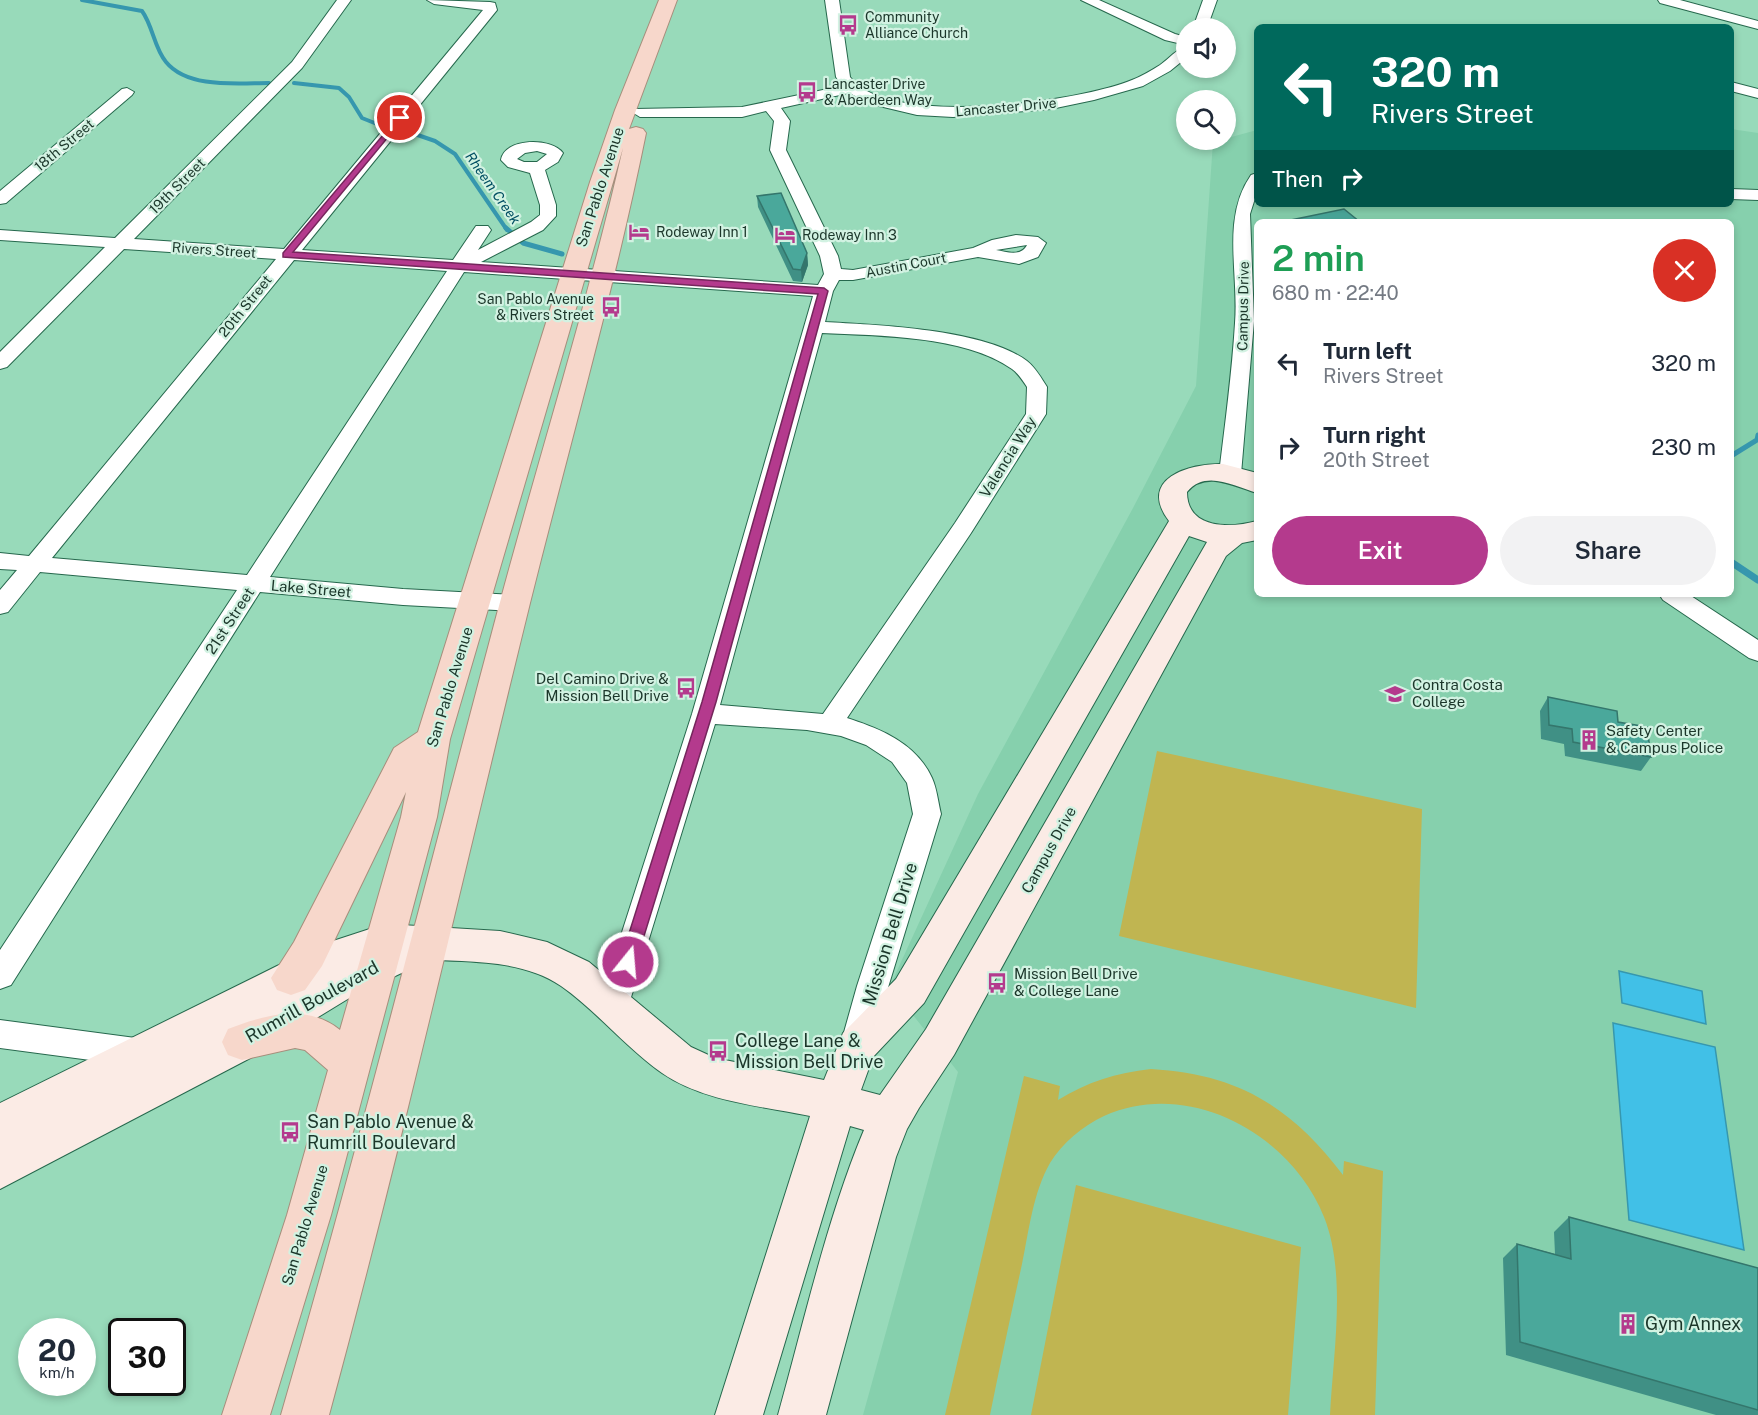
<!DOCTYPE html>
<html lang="en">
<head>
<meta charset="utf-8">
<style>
  body { margin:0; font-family:"Public Sans",sans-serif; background:#f2f2f3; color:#1f2937; height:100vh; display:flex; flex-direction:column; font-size:22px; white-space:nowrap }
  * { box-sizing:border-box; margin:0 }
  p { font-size:20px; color:#747a83 }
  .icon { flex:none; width:33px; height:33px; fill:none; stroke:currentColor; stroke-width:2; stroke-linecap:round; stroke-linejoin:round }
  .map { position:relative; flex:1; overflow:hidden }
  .drawer { position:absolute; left:1254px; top:219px; width:480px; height:378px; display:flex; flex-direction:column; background:#fff; border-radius:9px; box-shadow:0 3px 9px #0003 }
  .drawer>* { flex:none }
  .hud { position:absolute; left:1254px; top:24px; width:480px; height:183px; border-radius:9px; box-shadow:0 3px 9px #0003; background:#00695c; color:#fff; overflow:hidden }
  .fabs { position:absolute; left:1176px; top:18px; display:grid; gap:12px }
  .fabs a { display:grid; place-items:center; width:60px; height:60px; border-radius:50%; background:#fff; box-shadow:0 3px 9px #0003; font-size:30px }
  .speed { position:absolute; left:18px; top:1318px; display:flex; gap:12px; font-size:30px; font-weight:700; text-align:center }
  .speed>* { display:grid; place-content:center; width:78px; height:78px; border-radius:50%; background:#fff; box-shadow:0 3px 9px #0003; line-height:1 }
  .speed small { font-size:15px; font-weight:400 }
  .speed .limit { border:3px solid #111; border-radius:9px; background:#fff; color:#111 }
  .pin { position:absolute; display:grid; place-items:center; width:51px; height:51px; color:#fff; margin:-26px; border:3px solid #fff; border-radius:50%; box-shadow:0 2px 6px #0007 }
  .me { position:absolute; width:66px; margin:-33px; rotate:17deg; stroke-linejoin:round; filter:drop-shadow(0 0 4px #0008) }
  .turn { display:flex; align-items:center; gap:21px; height:126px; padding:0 18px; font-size:27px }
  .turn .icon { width:78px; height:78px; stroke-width:2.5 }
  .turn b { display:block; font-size:42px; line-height:51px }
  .then { display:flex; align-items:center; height:57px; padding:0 18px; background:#0003; gap:12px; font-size:22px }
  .round { display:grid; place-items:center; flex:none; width:63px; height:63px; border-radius:32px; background:#f2f2f3 }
  .headline { display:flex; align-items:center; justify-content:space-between; height:102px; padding:0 18px }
  h1 { font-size:36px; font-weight:600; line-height:45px; color:#1e9e55 }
  .action { display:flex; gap:12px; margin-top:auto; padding:12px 18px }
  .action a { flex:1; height:69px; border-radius:36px; background:#b43a8d; color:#fff; font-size:24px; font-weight:600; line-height:69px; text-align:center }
  .action a+a { background:#f2f2f3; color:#1f2937 }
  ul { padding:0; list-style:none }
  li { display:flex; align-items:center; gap:18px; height:84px; padding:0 18px }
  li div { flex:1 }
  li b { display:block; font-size:22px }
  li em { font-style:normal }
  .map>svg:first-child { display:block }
  .built { fill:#86d0ad; fill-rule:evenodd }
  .green { fill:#c0b551 }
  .water { fill:#41c0e7; stroke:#3697ae; stroke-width:1.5 }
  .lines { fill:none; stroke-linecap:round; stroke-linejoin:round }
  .stream-far2 { stroke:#3697ae; stroke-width:4 }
  .stream-far1 { stroke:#3697ae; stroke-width:5 }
  .stream { stroke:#3697ae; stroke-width:7 }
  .street-casing { stroke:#26684d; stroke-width:2 }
  .secondary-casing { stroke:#26684d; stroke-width:2 }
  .primary-casing { stroke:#a68e7c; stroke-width:2 }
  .street { fill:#fff; fill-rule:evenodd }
  .secondary { fill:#fbebe5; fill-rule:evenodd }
  .primary { fill:#f7d7cb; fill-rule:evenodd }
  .wall { fill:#409085 }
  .shaded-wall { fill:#34766c }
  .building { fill:#4aa89b; stroke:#34766c; stroke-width:1.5 }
  .route { fill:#b43a8d; stroke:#75265c; stroke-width:1.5 }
  .labels { text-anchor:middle; stroke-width:4.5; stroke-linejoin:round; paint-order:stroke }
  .far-poi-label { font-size:14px; fill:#1b362a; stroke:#d2f2e2; text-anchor:start }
  .far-street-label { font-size:14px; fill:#1b362a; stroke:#d2f2e2 }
  .far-water-label { font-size:14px; font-style:italic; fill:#014e62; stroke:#d2f2e2 }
  .street-label { font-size:15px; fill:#1b362a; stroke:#d2f2e2 }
  .poi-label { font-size:15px; fill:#1b362a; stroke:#d2f2e2; text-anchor:start }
  .near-street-label { font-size:18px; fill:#1b362a; stroke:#d2f2e2 }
  .near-poi-label { font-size:18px; fill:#1b362a; stroke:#d2f2e2; text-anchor:start }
</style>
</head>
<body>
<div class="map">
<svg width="1758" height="1415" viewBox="0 0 1758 1415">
  <rect width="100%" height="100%" fill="#98daba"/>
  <path class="built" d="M1731 129 1758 133V1415H863L958 1072 890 986 978 794 1133 508 1196 386 1213 142 1257 130V204H1731ZM1257 222H1731V594H1257Z"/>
  <path class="green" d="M1157 751 1422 809 1416 1008 1119 936Z
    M1151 1069C1237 1074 1291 1106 1343 1175L1344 1161 1383 1171 1375 1415H1330C1333 1354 1347 1274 1324 1217 1291 1134 1189 1078 1104 1116 1083 1126 1062 1143 1050 1163 1033 1193 1029 1230 1022 1264 1011 1314 1000 1365 990 1415H945L1024 1076 1060 1086 1058 1100C1087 1082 1116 1073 1151 1069Z
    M1076 1185 1301 1247 1288 1415H1031Z"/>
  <path class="water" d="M1619 971 1702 991 1706 1024 1622 1003Z
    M1613 1023 1715 1047 1744 1250 1629 1220Z"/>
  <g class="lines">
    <path class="stream-far2" d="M82 0 142 11C153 26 154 48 166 62 188 89 238 83 269 83
      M294 83 339 88 349 97 362 118 382 126
      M406 131 435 141 455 154 507 230"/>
    <path class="stream-far1" d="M506 228 523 243 562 254
      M1731 456 1757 440 1758 435"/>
    <path class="stream" d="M1731 562 1758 580"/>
    <g class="street-casing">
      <path id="street" d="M337 0H351L302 68 134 239 284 249 483 10 434 4 427 0 490 2 495 3 497 10 302 250 453 260 476 226H488L491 230 478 250 531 222 540 215V205L530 173 508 167 501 160C504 138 551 137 563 153L558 162 545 170 556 205V216L543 230 481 262 818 285 824 274 820 256 770 150 774 121 766 111 742 117H640L632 112 635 109 742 107 842 86 836 77 825 0H839L850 77C888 129 1079 102 1132 80 1142 76 1152 70 1160 65 1169 59 1176 49 1186 47V58L1170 71 1143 86 1094 100 1051 109 953 117 917 115 875 105 849 93 781 108 790 121 786 150 838 256 841 269 853 270 973 248 992 240 1016 235 1038 237 1046 243 1038 257 1019 264 978 257 853 280H839L833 291 825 322C878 325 984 329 1027 361 1035 367 1042 379 1047 387L1046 414 971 533 847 718C881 729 916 743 932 778 937 789 938 802 941 814L868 1053 857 1057 846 1053 841 1043 857 986 913 814 907 783 892 762 866 745 841 736 807 730 715 724 628 1007 624 1017 613 1021 602 1017 598 1007 692 714 813 296 464 272 270 577 403 589 516 595 524 597 528 603 524 609 516 611 403 605 260 592 11 985 0 989V950L237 590 40 572 8 612 0 614V590L17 570 0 569V553L29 556 276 259 124 249 7 367 0 369V352L105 247 0 240V230L115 238 292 62ZM537 151 547 154 537 162H524L517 159 525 153ZM1027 245C1021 257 1007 252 996 250ZM294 260 447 271 247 575 52 558ZM822 333C879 336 964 335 1012 369 1018 373 1023 381 1027 387L1026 414 955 523 823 714 720 705Z
        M1081 0H1099L1175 34 1186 37V45L1165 40Z
        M1203 0H1217L1207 28H1193Z
        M1658 0H1680L1758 21V29L1660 3Z
        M1731 82 1758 89V98L1731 91Z
        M127 88 134 92 132 95 6 203 0 204V191L122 89Z
        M1257 173V192L1250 214 1254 321 1241 474 1238 479 1230 481 1222 479 1219 474C1225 424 1232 373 1235 323 1239 273 1221 218 1251 175Z
        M1731 189 1758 190V200L1731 199Z
        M1659 594H1688L1758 640V661L1749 658 1663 600Z
        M0 1020 143 1039 154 1043 159 1053 154 1063 143 1067 0 1048Z"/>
    </g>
    <g class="secondary-casing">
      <path id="secondary" d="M1223 464 1257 473V493C1235 487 1206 469 1187 492 1187 530 1231 528 1257 521V540L1242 543 1226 556 954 1055 919 1108 907 1129 896 1157 826 1415H778C804 1322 827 1218 864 1130L850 1126 763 1415H715L810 1116C762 1106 704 1102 662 1073 626 1048 597 1011 561 986 521 958 462 962 415 959L410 969 351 997 256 1055 0 1189V1103L277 966 333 941 385 924 500 931 547 942 589 962 691 1047 715 1058 824 1080 843 1033 896 979 1169 521C1137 479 1189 463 1223 464ZM1189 536 1207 542 926 1029 880 1095 861 1090 873 1057 924 1003Z"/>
    </g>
    <g class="primary-casing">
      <path id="primary" d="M659 0H677L629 129 636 127 643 129 646 133C614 291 569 446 530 603 463 874 402 1146 329 1415H281C359 1147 427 876 499 606 540 453 588 303 623 148L450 739 437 817 371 1064 331 1215 270 1415H222L287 1215 328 1070 305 1050 295 1048 242 1060 228 1055 222 1042 228 1029C264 1015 307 1003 340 1030L401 817 406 792 322 966 305 990 291 995 277 990 271 978 294 942 394 748 418 732 590 182 615 110Z"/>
    </g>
    <use href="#street" class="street"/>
    <use href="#secondary" class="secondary"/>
    <use href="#primary" class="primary"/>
  </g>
  <path class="wall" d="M757 196 807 253 808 265 802 282 793 281 758 207Z
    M1548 697 1618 722 1651 757 1641 771 1565 756 1564 744 1541 739 1540 711Z
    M1569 1217 1758 1268V1415H1716L1506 1355 1503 1258 1517 1244 1555 1254 1554 1232Z"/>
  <path class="shaded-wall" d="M807 253 808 265 802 282 801 270Z"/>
  <path class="building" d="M781 193 807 253 801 270 793 269 757 196Z
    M1344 209 1360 222H1287L1286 221Z
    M1548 697 1617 711 1618 722 1647 727 1651 757 1573 742 1572 729 1549 725Z
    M1569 1217 1758 1268V1410L1520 1342 1517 1244 1571 1259Z"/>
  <path class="route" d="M400 115 403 116V119L293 252 824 288 828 291 716 702 636 962 633 967 628 969 622 967 620 962 702 702 818 294 283 257V253Z"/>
  <defs>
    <g id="bus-bare" transform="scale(1.62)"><path d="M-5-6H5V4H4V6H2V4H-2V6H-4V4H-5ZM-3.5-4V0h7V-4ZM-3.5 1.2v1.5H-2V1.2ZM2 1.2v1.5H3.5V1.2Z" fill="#b43a8d" stroke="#d2f2e2" stroke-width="2.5" paint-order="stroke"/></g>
    <g id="hotel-bare" transform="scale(1.62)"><path d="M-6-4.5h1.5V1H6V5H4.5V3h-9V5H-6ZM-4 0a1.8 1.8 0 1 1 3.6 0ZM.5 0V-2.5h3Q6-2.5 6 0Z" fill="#b43a8d" stroke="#d2f2e2" stroke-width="2.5" paint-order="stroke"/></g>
    <g id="university-bare" transform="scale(1.62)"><path d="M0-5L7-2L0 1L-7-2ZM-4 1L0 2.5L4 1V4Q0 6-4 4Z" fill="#b43a8d" stroke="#d2f2e2" stroke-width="2.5" paint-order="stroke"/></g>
    <g id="building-bare" transform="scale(1.62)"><path d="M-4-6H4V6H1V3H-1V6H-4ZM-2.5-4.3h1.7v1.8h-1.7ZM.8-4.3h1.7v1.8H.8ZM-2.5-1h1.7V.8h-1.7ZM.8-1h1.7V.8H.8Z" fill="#b43a8d" stroke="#d2f2e2" stroke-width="2.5" paint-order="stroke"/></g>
  </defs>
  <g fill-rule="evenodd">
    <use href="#bus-bare" x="848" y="25"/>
    <use href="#bus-bare" x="807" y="92"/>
    <use href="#hotel-bare" x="639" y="232"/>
    <use href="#hotel-bare" x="785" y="235"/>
    <use href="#bus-bare" x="611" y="307"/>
    <use href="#bus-bare" x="686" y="688"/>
    <use href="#university-bare" x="1395" y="694"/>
    <use href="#building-bare" x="1589" y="740"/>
    <use href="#bus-bare" x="997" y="983"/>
    <use href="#bus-bare" x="718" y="1051"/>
    <use href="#bus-bare" x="290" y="1132"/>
    <use href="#building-bare" x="1628" y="1324"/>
  </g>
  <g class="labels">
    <g class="far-poi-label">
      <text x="865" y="22">Community<tspan x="865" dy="16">Alliance Church</tspan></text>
      <text x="824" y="89">Lancaster Drive<tspan x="824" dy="16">&amp; Aberdeen Way</tspan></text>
      <text x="656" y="237">Rodeway Inn 1</text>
      <text x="802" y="240">Rodeway Inn 3</text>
      <text x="594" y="304" text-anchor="end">San Pablo Avenue<tspan x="594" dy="16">&amp; Rivers Street</tspan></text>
    </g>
    <g class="far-street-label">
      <text transform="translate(1006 107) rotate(-5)" y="5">Lancaster Drive</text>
      <text transform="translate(64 145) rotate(-40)" y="5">18th Street</text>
      <text transform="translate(177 186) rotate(-45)" y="5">19th Street</text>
      <text transform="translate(214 250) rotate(4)" y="5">Rivers Street</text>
      <text transform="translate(906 265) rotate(-11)" y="5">Austin Court</text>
      <text transform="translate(245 306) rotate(-51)" y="5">20th Street</text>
      <text transform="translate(1243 306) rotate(-89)" y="5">Campus Drive</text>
    </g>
    <g class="far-water-label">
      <text transform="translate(493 188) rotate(55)" y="5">Rheem Creek</text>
    </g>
    <g class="street-label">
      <text transform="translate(600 187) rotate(-72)" y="5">San Pablo Avenue</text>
      <text transform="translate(1008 457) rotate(-58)" y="5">Valencia Way</text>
      <text transform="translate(311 589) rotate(5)" y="5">Lake Street</text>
      <text transform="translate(230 621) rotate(-57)" y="5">21st Street</text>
      <text transform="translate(450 687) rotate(-73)" y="5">San Pablo Avenue</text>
      <text transform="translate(1049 850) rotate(-61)" y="5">Campus Drive</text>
      <text transform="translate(305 1225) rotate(-73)" y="5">San Pablo Avenue</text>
    </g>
    <g class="poi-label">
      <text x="669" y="684" text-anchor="end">Del Camino Drive &amp;<tspan x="669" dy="17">Mission Bell Drive</tspan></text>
      <text x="1412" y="690">Contra Costa<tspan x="1412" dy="17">College</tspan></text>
      <text x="1606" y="736">Safety Center<tspan x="1606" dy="17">&amp; Campus Police</tspan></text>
      <text x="1014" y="979">Mission Bell Drive<tspan x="1014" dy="17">&amp; College Lane</tspan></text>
    </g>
    <g class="near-street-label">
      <text transform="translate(890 934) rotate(-73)" y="6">Mission Bell Drive</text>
      <text transform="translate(312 1002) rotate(-29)" y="6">Rumrill Boulevard</text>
    </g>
    <g class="near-poi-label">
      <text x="735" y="1047">College Lane &amp;<tspan x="735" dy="21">Mission Bell Drive</tspan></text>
      <text x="307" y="1128">San Pablo Avenue &amp;<tspan x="307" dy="21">Rumrill Boulevard</tspan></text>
      <text x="1645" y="1330">Gym Annex</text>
    </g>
  </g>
</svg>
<div class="fabs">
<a><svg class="icon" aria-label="sound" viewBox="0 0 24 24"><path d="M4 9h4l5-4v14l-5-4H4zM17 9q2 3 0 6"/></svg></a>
<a><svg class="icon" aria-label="search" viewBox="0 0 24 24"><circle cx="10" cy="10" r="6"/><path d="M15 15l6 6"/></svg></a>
</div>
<div class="speed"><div>20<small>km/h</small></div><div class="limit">30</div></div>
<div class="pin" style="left:400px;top:118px;background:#d93025"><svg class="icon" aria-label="arrive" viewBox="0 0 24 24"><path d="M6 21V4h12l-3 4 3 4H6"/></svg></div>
<svg class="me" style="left:628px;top:962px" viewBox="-20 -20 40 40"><circle r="17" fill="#b43a8d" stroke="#fff" stroke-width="3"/><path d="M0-11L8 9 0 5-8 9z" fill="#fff"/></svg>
<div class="hud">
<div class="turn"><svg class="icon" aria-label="left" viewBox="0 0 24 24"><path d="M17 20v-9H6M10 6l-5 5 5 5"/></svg><div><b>320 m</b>Rivers Street</div></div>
<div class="then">Then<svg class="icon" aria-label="right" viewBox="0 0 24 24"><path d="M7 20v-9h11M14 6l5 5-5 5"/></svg></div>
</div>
<section class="drawer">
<div class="headline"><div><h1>2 min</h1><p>680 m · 22:40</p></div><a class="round" style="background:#d93025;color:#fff"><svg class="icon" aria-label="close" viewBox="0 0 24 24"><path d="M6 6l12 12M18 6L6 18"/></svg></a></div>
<ul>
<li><svg class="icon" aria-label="left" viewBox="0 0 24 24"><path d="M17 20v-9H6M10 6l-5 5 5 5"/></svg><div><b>Turn left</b><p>Rivers Street</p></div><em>320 m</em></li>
<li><svg class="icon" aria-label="right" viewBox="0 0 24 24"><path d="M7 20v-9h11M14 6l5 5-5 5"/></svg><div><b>Turn right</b><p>20th Street</p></div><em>230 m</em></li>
</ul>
<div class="action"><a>Exit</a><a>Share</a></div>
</section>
</div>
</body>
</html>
